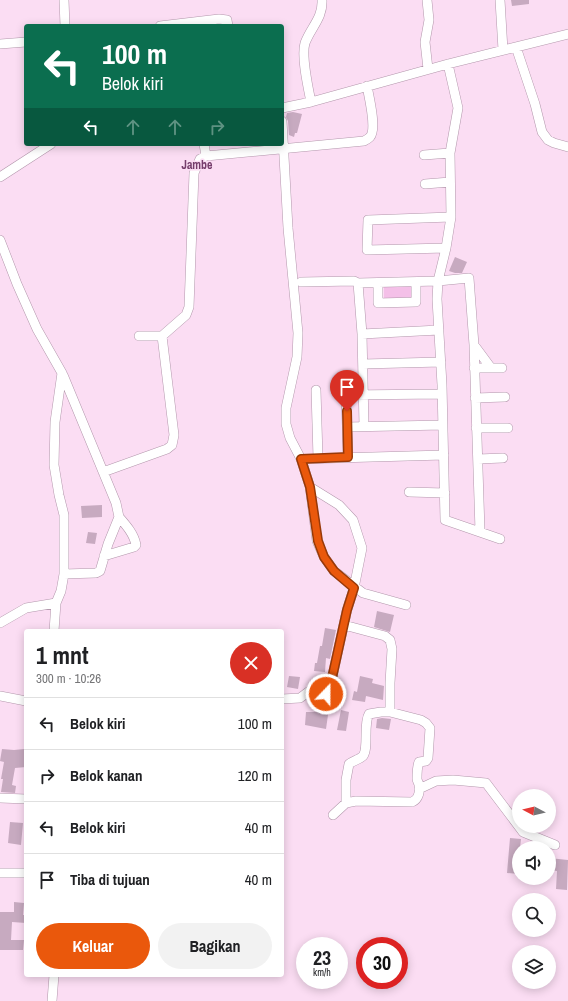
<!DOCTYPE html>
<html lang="id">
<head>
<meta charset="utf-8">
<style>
  body { margin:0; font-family:"Archivo Narrow",sans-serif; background:#f2f2f2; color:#202124; height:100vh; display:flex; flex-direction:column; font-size:15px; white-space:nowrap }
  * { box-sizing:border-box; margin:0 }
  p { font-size:13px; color:#757577 }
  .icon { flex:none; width:22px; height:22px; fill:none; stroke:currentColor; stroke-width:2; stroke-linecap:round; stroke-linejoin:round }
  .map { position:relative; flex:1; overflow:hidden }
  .side { position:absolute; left:24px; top:629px; width:260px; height:348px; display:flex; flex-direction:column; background:#fff; border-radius:4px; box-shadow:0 2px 10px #0003 }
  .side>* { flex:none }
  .banner { position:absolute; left:24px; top:24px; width:260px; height:122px; border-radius:4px; box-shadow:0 2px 10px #0003; background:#0b6e4f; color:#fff; overflow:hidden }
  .needle { width:26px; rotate:277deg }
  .controls { position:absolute; left:512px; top:789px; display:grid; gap:8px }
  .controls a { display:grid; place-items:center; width:44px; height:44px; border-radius:50%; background:#fff; box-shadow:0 2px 10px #0003; font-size:20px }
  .speed { position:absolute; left:296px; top:937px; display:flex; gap:8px; font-size:20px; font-weight:700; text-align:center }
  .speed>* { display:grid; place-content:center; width:52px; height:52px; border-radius:50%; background:#fff; box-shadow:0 2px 10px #0003; line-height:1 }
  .speed small { font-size:10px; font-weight:400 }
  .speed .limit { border:6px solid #d22; background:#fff; color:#111 }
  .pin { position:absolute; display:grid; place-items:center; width:34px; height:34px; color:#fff; margin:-41px -17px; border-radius:50% 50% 50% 0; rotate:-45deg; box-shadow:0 0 4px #0007 }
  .pin .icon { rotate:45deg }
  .me { position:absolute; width:44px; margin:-22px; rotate:22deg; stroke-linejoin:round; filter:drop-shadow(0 0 3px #0008) }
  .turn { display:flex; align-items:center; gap:14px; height:84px; padding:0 12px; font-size:18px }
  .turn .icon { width:52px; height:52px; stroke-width:2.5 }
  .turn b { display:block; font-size:28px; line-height:34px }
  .lanes { display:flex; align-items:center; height:38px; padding:0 12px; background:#0003; justify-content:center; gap:20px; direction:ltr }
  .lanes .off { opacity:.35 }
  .round { display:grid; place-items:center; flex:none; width:42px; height:42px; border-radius:21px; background:#f2f2f2 }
  .overview { display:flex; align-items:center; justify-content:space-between; height:68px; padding:0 12px }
  h1 { font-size:24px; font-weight:800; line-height:30px }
  .primary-button { display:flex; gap:8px; margin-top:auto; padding:8px 12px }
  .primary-button a { flex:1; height:46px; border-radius:24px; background:#ea580c; color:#fff; font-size:16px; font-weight:800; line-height:46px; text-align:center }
  .primary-button a+a { background:#f2f2f2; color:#202124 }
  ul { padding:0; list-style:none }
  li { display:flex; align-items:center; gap:12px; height:52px; padding:0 12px; border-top:1px solid #e0e0e0 }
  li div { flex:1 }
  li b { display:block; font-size:15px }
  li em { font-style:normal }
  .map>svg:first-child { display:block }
  .green { fill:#f4c0e8 }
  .building { fill:#c7aac0 }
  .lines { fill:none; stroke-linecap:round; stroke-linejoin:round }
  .minor-casing { stroke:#b397ac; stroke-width:10 }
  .minor { stroke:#fff; stroke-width:9 }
  .route-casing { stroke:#983908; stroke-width:10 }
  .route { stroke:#ea580c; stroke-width:7 }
  .labels { text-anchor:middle; stroke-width:3; stroke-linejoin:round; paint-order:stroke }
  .quarter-label { font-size:12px; font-weight:bold; fill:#753d6b; stroke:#fbddf3 }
</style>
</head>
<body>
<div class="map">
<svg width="568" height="1001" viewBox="0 0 568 1001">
  <rect width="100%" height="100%" fill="#fbddf3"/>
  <path class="green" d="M384 285H411L412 300H384Z"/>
  <path class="building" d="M511 0H529V4L512 6Z
    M293 112 302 114 297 133H295L294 137 289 135 288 121 286 117 287 113Z
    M455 257 467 262 462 273H455L449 271Z
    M102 505V517L82 518 81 506Z
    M88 532 97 533 95 544 86 543Z
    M377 611 394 615 390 632 374 627Z
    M325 628 336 630 330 659 326 658 325 672 314 671 315 663H317L320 646H322Z
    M289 676 300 677 298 689 287 687Z
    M360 676 373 679 372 683 384 686 383 700 366 696 365 702 352 700 354 691 357 692Z
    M341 710 349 712 346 731 337 730Z
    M306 712H319L322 715H328L326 729 305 725Z
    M382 718 391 719 389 730 376 728 377 719Z
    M2 749 14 750 24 749 26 767 15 768 12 785 16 786 15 793 1 792 3 779H1L4 762 0 761Z
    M10 822 23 823 21 845 8 843Z
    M510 838 521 839 520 848H519V874L507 873Z
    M549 858 568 860 567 890 556 889 557 871 549 870Z
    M14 902 24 903 23 915H26V923L12 922 11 940H24L23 950H0V912H14Z"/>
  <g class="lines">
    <g class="minor-casing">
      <path id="minor" d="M64 0 65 26
        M427 0 429 20 425 42 428 69
        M500 0 503 50
        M160 26 219 19 227 20 228 26
        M0 44 26 42
        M516 47 535 104 542 132 548 140 554 143 568 147
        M448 64 458 108 450 153 451 217 446 248 438 281 437 299 442 385 445 520 500 539
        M311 102C308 87 301 56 305 43 311 27 323 18 322 0
        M282 108 311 102 448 64 568 34
        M282 121 288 228 298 333 297 357 286 408V424L290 438 301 459 310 487 339 505 353 520 362 548 354 588 347 610 332 678V689L326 695 325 710
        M424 155 450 153
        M206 156 364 141C366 140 368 139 370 137 377 129 369 97 367 86
        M0 177 51 144
        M425 184 450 182
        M0 240 17 284 37 329 62 373 55 422 54 465 59 495 64 515V574L61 591 56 603 54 631
        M446 248 367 250 368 220 451 217
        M301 282 354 281 358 283
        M378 283V303L416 302V282
        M362 334 439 330
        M139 336H162L186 315 189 307 194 173 200 159 206 156 204 144
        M474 345 491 368
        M363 364 441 362
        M474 368H502
        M63 375 116 503 119 517 108 544 100 571 96 573 64 574
        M316 390 318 458
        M475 398 505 397
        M364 426 362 334 358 283 438 281 469 278 474 345 480 531
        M347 427 443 425
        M476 428H508
        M348 457 346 395 442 394
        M301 459 444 455
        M478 459 503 458
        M103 472 167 449 172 445 174 435 162 336
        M310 487 317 541 324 557 334 571 363 593 406 605
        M409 492 445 493
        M104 556 134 547 136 545C134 534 126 525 119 517
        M0 623 26 608 56 603
        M344 625 385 636 390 640 392 649 390 683V712
        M0 696 26 701
        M282 699 300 698 308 692 332 678
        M419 789 436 781 453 780 486 783 523 832 555 845
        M0 798 26 799
        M333 815 346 803 356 801 412 802C419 799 420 791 419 785 419 783 417 781 417 779 417 774 417 767 419 762L426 761 428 758 430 728 426 723 421 720 390 712H381L369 714C363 724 369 748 363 756 360 759 353 761 349 764L346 780V803
        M0 873H26
        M52 1001 54 975"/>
    </g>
    <use href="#minor" class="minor"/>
  </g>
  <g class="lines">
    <g class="route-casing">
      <path id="route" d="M326 694 332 690V678L347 610 354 588 334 571 324 557 318 541 310 487 301 459 348 457 347 411"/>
    </g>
    <use href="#route" class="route"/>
  </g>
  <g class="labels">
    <g class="quarter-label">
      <text x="197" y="169">Jambe</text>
    </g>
  </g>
</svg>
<div class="controls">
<a><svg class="needle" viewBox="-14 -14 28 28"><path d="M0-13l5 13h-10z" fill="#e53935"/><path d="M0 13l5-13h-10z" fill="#757577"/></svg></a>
<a><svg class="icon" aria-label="sound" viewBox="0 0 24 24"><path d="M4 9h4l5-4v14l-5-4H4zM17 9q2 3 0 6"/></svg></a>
<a><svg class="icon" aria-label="search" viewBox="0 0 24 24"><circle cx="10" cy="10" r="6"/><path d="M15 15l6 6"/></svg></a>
<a><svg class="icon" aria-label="layers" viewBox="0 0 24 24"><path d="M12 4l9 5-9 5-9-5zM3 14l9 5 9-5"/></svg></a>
</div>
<div class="speed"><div>23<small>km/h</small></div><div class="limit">30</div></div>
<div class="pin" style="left:347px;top:411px;background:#d93025"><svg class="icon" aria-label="arrive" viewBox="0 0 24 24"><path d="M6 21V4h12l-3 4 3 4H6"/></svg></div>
<svg class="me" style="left:326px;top:694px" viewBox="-20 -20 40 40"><circle r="17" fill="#ea580c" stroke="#fff" stroke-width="3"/><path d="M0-11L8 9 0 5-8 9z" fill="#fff"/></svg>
<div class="banner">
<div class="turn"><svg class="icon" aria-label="left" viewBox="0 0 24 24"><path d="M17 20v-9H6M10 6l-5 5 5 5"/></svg><div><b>100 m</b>Belok kiri</div></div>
<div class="lanes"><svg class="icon" aria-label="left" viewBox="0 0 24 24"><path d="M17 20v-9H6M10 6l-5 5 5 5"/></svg><svg class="icon off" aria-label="ahead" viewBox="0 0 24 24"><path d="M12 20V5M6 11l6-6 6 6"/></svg><svg class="icon off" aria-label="ahead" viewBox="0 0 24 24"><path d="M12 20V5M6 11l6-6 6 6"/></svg><svg class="icon off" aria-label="right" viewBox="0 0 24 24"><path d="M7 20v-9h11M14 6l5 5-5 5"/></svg></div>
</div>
<section class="side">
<div class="overview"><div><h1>1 mnt</h1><p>300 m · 10:26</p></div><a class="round" style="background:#d93025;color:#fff"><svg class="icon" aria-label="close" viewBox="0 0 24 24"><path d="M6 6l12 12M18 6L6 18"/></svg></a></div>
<ul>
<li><svg class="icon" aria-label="left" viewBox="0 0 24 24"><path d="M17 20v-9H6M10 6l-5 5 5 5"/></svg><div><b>Belok kiri</b></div><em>100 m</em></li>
<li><svg class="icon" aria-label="right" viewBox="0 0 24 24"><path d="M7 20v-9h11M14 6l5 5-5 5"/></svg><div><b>Belok kanan</b></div><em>120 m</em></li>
<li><svg class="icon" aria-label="left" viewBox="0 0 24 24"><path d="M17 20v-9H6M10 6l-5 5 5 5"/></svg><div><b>Belok kiri</b></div><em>40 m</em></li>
<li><svg class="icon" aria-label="arrive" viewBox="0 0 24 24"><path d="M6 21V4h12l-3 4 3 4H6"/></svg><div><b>Tiba di tujuan</b></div><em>40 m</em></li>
</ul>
<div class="primary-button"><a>Keluar</a><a>Bagikan</a></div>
</section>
</div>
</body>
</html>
